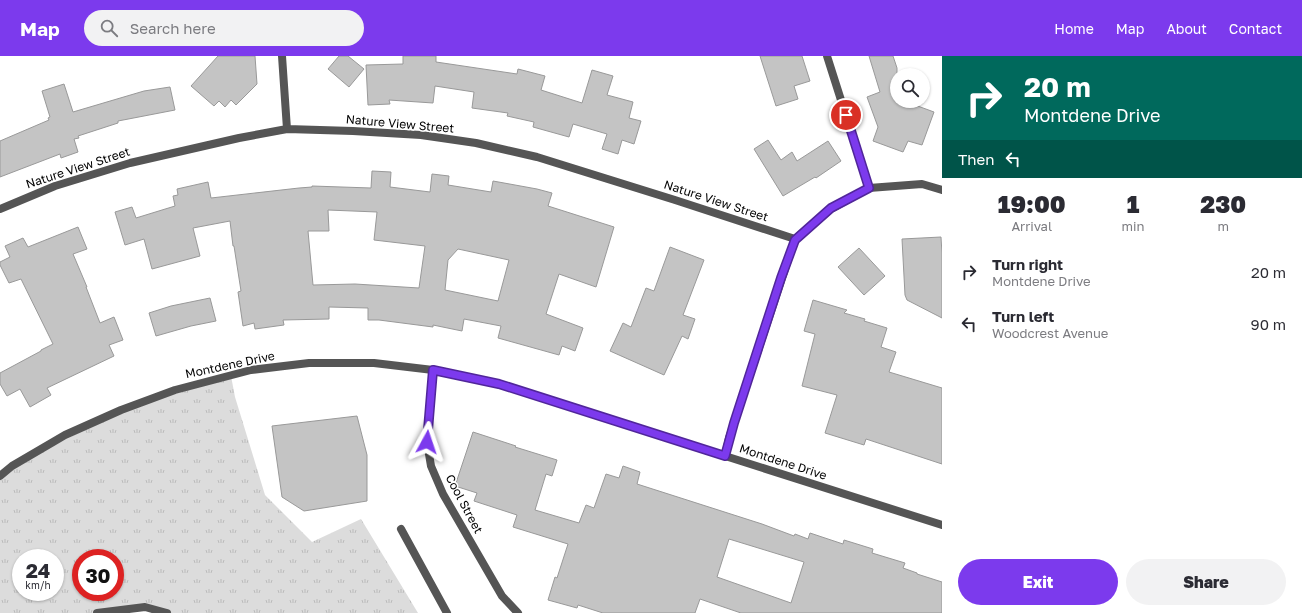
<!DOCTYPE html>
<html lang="en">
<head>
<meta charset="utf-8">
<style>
  body { margin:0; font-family:"Golos Text",sans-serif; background:#f2f2f3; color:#2b2b33; height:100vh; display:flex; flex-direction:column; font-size:15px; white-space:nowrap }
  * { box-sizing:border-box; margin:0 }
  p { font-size:13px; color:#7c7c81 }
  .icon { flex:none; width:22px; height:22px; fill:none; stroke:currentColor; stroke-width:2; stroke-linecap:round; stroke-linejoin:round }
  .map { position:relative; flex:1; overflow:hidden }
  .sheet { display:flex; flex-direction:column; background:#fff; width:360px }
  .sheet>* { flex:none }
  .banner { background:#00695c; color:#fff; overflow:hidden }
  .tools { position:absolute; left:890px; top:12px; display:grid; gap:8px }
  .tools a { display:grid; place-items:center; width:40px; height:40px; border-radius:50%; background:#fff; box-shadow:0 1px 3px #0004; font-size:20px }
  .speed { position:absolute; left:12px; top:493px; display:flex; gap:8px; font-size:20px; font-weight:700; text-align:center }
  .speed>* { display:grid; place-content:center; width:52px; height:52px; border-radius:50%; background:#fff; box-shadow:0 1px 3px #0004; line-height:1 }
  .speed small { font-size:10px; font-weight:400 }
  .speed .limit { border:6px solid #d22; background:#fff; color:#111 }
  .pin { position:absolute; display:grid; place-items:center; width:34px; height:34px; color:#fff; margin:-17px; border:2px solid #fff; border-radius:50%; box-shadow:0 1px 4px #0007 }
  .me { position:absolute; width:44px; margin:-22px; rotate:5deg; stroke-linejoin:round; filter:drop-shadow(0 0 3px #0008) }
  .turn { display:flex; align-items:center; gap:14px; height:84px; padding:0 16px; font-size:18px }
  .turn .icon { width:52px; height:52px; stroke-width:2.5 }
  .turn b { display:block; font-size:28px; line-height:34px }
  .then { display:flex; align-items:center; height:38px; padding:0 16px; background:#0003; gap:8px; font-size:15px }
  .eta { display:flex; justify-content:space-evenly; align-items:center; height:68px; text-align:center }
  .eta b { font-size:24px; font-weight:800; line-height:28px }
  .cta { display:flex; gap:8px; margin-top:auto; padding:8px 16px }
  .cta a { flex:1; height:46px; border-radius:24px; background:#7c3aed; color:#fff; font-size:16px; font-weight:800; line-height:46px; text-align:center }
  .cta a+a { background:#f2f2f3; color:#2b2b33 }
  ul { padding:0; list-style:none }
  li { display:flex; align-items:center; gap:12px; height:52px; padding:0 16px }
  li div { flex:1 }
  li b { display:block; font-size:15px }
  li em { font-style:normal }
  header { display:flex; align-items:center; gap:24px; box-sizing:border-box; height:56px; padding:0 20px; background:#7c3aed; color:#fff }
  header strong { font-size:19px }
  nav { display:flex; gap:22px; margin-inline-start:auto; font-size:14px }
  .search { width:280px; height:36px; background:#f2f2f3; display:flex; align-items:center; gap:10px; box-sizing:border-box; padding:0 14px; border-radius:22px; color:#7c7c81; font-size:15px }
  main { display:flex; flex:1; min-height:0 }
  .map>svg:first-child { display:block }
  .grass { fill:url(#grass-tufts); fill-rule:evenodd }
  .building { fill:#c4c4c4; stroke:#999; fill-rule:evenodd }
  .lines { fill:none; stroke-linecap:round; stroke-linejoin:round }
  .lane { stroke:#555; stroke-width:8 }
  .street { stroke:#555; stroke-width:8 }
  .route-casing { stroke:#51269a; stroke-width:10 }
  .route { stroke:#7c3aed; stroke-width:7 }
  .labels { text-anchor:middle; stroke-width:3; stroke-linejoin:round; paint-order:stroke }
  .street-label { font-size:12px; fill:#000; stroke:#fff }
</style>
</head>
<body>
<header>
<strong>Map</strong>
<div class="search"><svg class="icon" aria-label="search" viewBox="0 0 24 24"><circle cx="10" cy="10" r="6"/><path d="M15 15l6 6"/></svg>Search here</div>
<nav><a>Home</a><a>Map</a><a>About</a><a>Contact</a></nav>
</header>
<main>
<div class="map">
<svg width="942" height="557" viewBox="0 0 942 557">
  <defs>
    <pattern id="grass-tufts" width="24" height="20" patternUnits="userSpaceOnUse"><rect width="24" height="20" fill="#dcdcdc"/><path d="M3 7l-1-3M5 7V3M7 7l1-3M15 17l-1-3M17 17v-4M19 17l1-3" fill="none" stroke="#bbb"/></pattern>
  </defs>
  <rect width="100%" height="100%" fill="#fff"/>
  <path class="grass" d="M231 320 235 341 265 439 312 486 361 463 418 557H165L145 552 99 557H0V421L12 411 121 355ZM21 502H55V536H21ZM81 502H115V536H81Z"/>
  <path class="building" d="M218 0H255L257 28 236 49 231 44 225 51 219 45 214 50 191 30Z
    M339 0H348L364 13 349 31 328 13Z
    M403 0H436V6L517 18 518 13 545 20 541 34 582 47 592 14 613 20 607 39 633 46 629 62 641 65 634 88 622 84 618 98 602 93 607 78 573 68 569 81 533 71 534 66 507 60 508 57 472 52 474 36 435 30 433 47 389 44 390 48 368 49 366 9 403 8Z
    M760 0H802L810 25 794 30 798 43 776 50Z
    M869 0H893L897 12V45H904L934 56 922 89 908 85 903 96 873 85 878 71 867 41 880 36Z
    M64 28 73 56 144 35 170 31 175 54 118 65V67L78 80 79 82 74 83 78 96 61 102 60 98 0 121V85L49 64 48 62 50 61 42 35Z
    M768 84 781 104 792 96 797 105 828 85 841 105 816 122 815 121 783 140 754 93Z
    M372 115 391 116 390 131 430 136 432 118 449 120 448 129 491 136 493 125 537 133 552 137 548 150 614 171 596 231 559 218 546 258 583 272 575 295 562 290 559 299 498 282 501 270 464 263 462 275 433 269V271L379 264H368V252L329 251V263L283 264 284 269 255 273 254 267 243 270 238 236 241 235 234 190H233L230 165 193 172 200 200 152 213 144 183 125 189 115 156 132 151 136 162 175 150 173 140 178 139 177 133 208 126 211 142 299 132 312 131V130L371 132ZM328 154 377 156 374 184 425 190 419 232 355 228 313 229 308 175H329ZM458 193 509 204 498 245 445 234 448 204Z
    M78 171 87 193 73 198 87 231H86L100 267 114 261 123 284 109 289 114 300 47 332 51 339 30 351 20 333 7 340 0 328V317L41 295V294L53 288 21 223 9 227 0 209V206L10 201 5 190 23 182 28 191Z
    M941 181 942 198V262L907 244 905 239 902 183Z
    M670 191 704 204 683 259 695 263 688 283 682 280 664 319 610 295 623 267 631 271 646 232 654 235Z
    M859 192 885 220 864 239 838 211Z
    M210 242 216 265 191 270 156 280 149 257 171 250Z
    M813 244 847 254 844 257 865 263 864 265 887 272 881 291 896 296 889 316 942 332V408L866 383 864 389 825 377 837 339 802 330 815 278 804 275Z
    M357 360 367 399V445L304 455 282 441 272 370Z
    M473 376 516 390 515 391 557 404 552 420 546 418 535 454 579 467 586 449 594 452 606 418 619 422 623 410 640 416 637 428 762 468 794 480 795 478 808 483 810 477 843 488 844 484 873 493 872 497 905 507 903 512 917 517V518L942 526V557H741L700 543 695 557H603L578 549 577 552 548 544 555 521 557 522 568 488 513 471 517 459 474 445 477 437 455 430ZM729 483 804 506 791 547 717 521Z"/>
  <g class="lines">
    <path class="lane" d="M401 473 447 557"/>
    <path class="street" d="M282 0 287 73
      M827 0 869 132
      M0 153 55 130 130 107 239 82 287 73 353 75 421 79 476 87 537 101 675 144 795 183
      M433 314 427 386 431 410 443 438 502 540 518 557
      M725 400 729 382 795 183 831 153 869 132 922 128 942 134
      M0 420 12 410 65 379 121 354 175 334 251 314 309 307H374L433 314 499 328 942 469
      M97 557 145 551 167 557"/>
  </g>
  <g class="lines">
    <g class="route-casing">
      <path id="route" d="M427 386 433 314 499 328 725 400 734 367 781 222 795 184 831 152 869 132 846 59"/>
    </g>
    <use href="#route" class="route"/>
  </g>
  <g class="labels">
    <g class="street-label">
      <text transform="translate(400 68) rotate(5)" y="4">Nature View Street</text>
      <text transform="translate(78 112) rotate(-18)" y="4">Nature View Street</text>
      <text transform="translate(716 145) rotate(18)" y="4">Nature View Street</text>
      <text transform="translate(230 309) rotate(-12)" y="4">Montdene Drive</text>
      <text transform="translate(783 406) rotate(18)" y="4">Montdene Drive</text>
      <text transform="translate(464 448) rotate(62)" y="4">Cool Street</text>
    </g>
  </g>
</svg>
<div class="tools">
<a><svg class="icon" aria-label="search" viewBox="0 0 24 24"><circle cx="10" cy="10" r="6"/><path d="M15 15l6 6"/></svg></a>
</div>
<div class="speed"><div>24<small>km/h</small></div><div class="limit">30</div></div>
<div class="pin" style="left:846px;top:59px;background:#d93025"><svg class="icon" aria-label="arrive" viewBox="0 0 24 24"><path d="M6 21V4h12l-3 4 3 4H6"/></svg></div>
<svg class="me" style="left:427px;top:386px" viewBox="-20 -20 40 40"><path d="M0-17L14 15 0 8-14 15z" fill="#7c3aed" stroke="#fff" stroke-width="4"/></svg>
</div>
<section class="sheet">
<div class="banner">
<div class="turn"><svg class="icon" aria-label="right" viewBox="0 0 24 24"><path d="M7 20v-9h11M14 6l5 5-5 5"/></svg><div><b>20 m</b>Montdene Drive</div></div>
<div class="then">Then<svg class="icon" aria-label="left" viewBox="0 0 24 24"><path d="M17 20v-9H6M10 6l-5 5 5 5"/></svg></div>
</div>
<div class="eta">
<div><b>19:00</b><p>Arrival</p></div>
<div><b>1</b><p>min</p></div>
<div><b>230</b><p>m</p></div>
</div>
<ul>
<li><svg class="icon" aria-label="right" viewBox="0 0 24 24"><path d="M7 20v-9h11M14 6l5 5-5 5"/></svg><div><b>Turn right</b><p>Montdene Drive</p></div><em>20 m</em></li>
<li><svg class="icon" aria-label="left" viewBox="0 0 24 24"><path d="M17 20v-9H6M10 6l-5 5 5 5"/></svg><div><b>Turn left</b><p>Woodcrest Avenue</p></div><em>90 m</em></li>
</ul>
<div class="cta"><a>Exit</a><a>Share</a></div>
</section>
</main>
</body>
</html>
